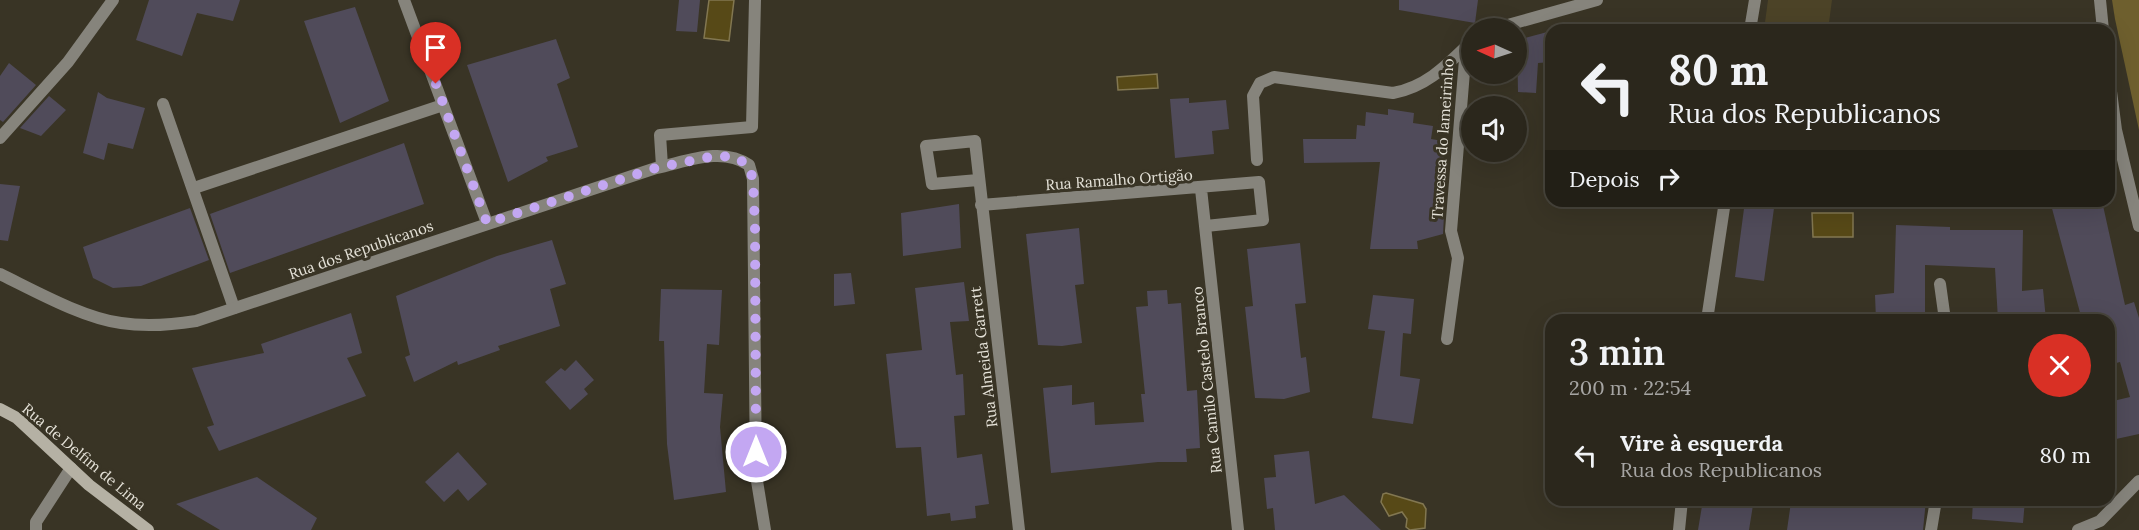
<!DOCTYPE html>
<html lang="pt">
<head>
<meta charset="utf-8">
<style>
  body { margin:0; font-family:Lora,serif; background:#373329; color:#f1f3f6; height:100vh; display:flex; flex-direction:column; font-size:22px; white-space:nowrap }
  * { box-sizing:border-box; margin:0 }
  p { font-size:20px; color:#a6a5a3 }
  .icon { flex:none; width:33px; height:33px; fill:none; stroke:currentColor; stroke-width:2; stroke-linecap:round; stroke-linejoin:round }
  .map { position:relative; flex:1; overflow:hidden }
  .sheet { position:absolute; left:1545px; top:314px; width:570px; height:192px; display:flex; flex-direction:column; background:#2b271c; border-radius:18px; box-shadow:0 6px 24px #0002,0 0 0 2px #47443b }
  .sheet>* { flex:none }
  .banner { position:absolute; left:1545px; top:24px; width:570px; height:183px; border-radius:18px; box-shadow:0 6px 24px #0002,0 0 0 2px #47443b; background:#2b271c; color:#f1f3f6; overflow:hidden }
  .needle { width:39px; rotate:273deg }
  .controls { position:absolute; left:1461px; top:18px; display:grid; gap:12px }
  .controls a { display:grid; place-items:center; width:66px; height:66px; border-radius:50%; background:#2b271c; box-shadow:0 6px 24px #0002,0 0 0 2px #47443b; font-size:30px }
  .pin { position:absolute; display:grid; place-items:center; width:51px; height:51px; color:#fff; margin:-62px -26px; border-radius:50% 50% 50% 0; rotate:-45deg; box-shadow:0 0 6px #0007 }
  .pin .icon { rotate:45deg }
  .me { position:absolute; width:66px; margin:-33px; rotate:0deg; stroke-linejoin:round; filter:drop-shadow(0 0 4px #0008) }
  .turn { display:flex; align-items:center; gap:21px; height:126px; padding:0 24px; font-size:27px }
  .turn .icon { width:78px; height:78px; stroke-width:2.5 }
  .turn b { display:block; font-size:42px; line-height:51px }
  .then { display:flex; align-items:center; height:57px; padding:0 24px; background:#0003; gap:12px; font-size:22px }
  .round { display:grid; place-items:center; flex:none; width:63px; height:63px; border-radius:32px; background:#373329 }
  .overview { display:flex; align-items:center; justify-content:space-between; height:102px; padding:0 24px }
  h1 { font-size:36px; font-weight:600; line-height:45px }
  ul { padding:0; list-style:none }
  li { display:flex; align-items:center; gap:18px; height:78px; padding:0 24px }
  li div { flex:1 }
  li b { display:block; font-size:22px }
  li em { font-style:normal }
  .map>svg:first-child { display:block }
  .green { fill:#4c4327 }
  .forest { fill:#6e5f2e }
  .water { fill:#574917; stroke:#827751; stroke-width:1.5 }
  .building { fill:#504b5a }
  .lines { fill:none; stroke-linecap:round; stroke-linejoin:round }
  .lane { stroke:#86847c; stroke-width:12 }
  .street { stroke:#86847c; stroke-width:12 }
  .secondary { stroke:#b5b1a4; stroke-width:12 }
  .route { stroke:#c3a7f2; stroke-width:10; stroke-dasharray:0 18 }
  .labels { text-anchor:middle; stroke-width:6; stroke-linejoin:round; paint-order:stroke }
  .street-label { font-size:15px; fill:#e5e2d8; stroke:#393425 }
</style>
</head>
<body>
<div class="map">
<svg width="2139" height="530" viewBox="0 0 2139 530">
  <rect width="100%" height="100%" fill="#393425"/>
  <path class="green" d="M1768 0H1832L1828 30H1764Z"/>
  <path class="forest" d="M2112 0H2139V130L2115 19Z"/>
  <path class="water" d="M709 0H734L729 41 704 38Z
    M1157 74 1158 88 1118 90 1117 77Z
    M1812 213H1853V237H1813Z
    M1386 493 1423 504 1426 509 1425 528 1410 530 1406 527 1407 519 1402 512 1389 516 1381 502 1383 494Z"/>
  <path class="building" d="M149 0H240L233 21 197 13 182 56 136 40Z
    M679 0H700L697 32 676 31Z
    M1399 0H1478L1475 23 1399 10Z
    M355 7 389 101 340 123 304 21Z
    M1551 31V62L1538 63 1536 93 1518 92 1517 40Z
    M556 39 570 78 557 84 578 147 546 157 548 161 508 182 467 65Z
    M9 63 36 85 3 122 0 120V76Z
    M98 92 107 98 145 108 133 149 108 143 104 160 83 153Z
    M49 96 66 110 41 136 20 128Z
    M1189 98V103L1226 100 1229 129 1212 131 1214 154 1175 158 1170 99Z
    M1388 109 1414 113 1413 123 1433 126 1431 139 1449 142 1435 215H1444L1443 234 1417 241 1418 249H1370L1380 162 1304 163 1303 139H1356L1357 125 1365 126 1366 112 1388 115Z
    M404 143 424 204 230 273 210 214Z
    M0 184 20 186 8 241 0 240Z
    M1745 201H1775L1764 281 1735 277Z
    M2050 201H2102L2125 305 2134 302 2139 318V434L2116 439 2109 402 2130 397 2120 362 2109 365V320H2082Z
    M959 204 961 248 903 256 901 213Z
    M190 208 209 260 141 286 113 288 93 278 83 247Z
    M1896 225 1950 227V230H2023L2022 291 2043 289 2046 320H1998L1995 268 1925 265V320H1876L1875 295 1894 293Z
    M1079 228 1084 284 1075 285 1082 343 1062 346 1038 345 1026 234Z
    M552 240 566 284 550 289 560 326 498 346 500 350 458 365 457 361 414 382 405 357 410 355 396 296 497 256Z
    M1300 243 1306 303 1295 304 1301 358 1306 357 1310 392 1284 399 1255 398 1245 307 1253 306 1247 249Z
    M851 273 855 304 834 306V274Z
    M964 282 969 321 950 322 956 375 963 374 965 415 954 416 957 458 982 454 989 504 975 506 976 518 951 521 950 513 927 516 921 447 896 448 886 354 922 350 915 288Z
    M661 289 722 290 719 345 707 344 704 393 723 394 720 427 726 492 674 500 667 444 664 341H659Z
    M1167 290 1168 304 1181 303 1187 391 1197 390 1200 448 1186 449 1187 462H1158L1051 473 1043 388 1072 385V405L1094 402 1095 425 1144 422 1141 394H1145L1136 307 1148 306 1147 291Z
    M1373 295 1414 299 1411 334 1403 333 1400 376 1420 379 1413 424 1372 418 1385 331 1368 329Z
    M351 313 362 353 347 358 366 396 219 451 207 427 214 425 192 368 264 353 261 344Z
    M576 360 594 380 584 389 588 394 570 410 545 382 561 368 565 371Z
    M1309 451 1315 504 1344 495 1381 530H1275L1273 508 1267 509 1264 478 1276 477 1274 455Z
    M458 452 487 484 468 501 458 489 444 502 425 482Z
    M257 477 317 518 311 530H220L176 504Z
    M1703 500 1753 505 1749 530H1698Z
    M1872 500H1926L1923 530H1787L1791 502 1872 505Z
    M1973 500H2025L2023 523 1972 519Z"/>
  <g class="lines">
    <path class="lane" d="M163 104 234 308
      M662 166 660 135 752 127 755 0
      M194 188 443 105
      M36 530V522L71 468"/>
    <path class="street" d="M404 0 487 223
      M2100 0 2103 30
      M1497 28 1597 0
      M1750 30 1755 0
      M2109 76 2116 130 2139 226
      M0 138 68 62 113 0
      M1257 160 1253 96 1260 83 1274 77 1393 93C1427 87 1448 64 1472 41
      M978 180 932 184 926 146 975 141 1019 530
      M1201 189 1238 530
      M981 205 1259 182 1263 220 1206 226
      M0 274C35 291 83 318 121 323 146 327 171 325 196 321L656 168C686 162 721 146 749 165L753 179 756 475 765 530
      M1940 284 1945 320
      M1707 320 1725 201
      M1447 339 1458 258 1451 231 1466 47
      M1679 530 1682 500
      M1931 530 1936 500
      M2078 530 2100 521 2139 481"/>
    <path class="secondary" d="M0 409 17 418 89 485 148 530"/>
  </g>
  <g class="lines">
    <path class="route" d="M436 84 487 223 656 168 715 156 735 157 748 165 753 179 755 227 756 452"/>
  </g>
  <g class="labels">
    <g class="street-label">
      <text transform="translate(1443 139) rotate(-86)" y="5">Travessa do lameirinho</text>
      <text transform="translate(1119 180) rotate(-4)" y="5">Rua Ramalho Ortigão</text>
      <text transform="translate(361 250) rotate(-19)" y="5">Rua dos Republicanos</text>
      <text transform="translate(984 357) rotate(-97)" y="5">Rua Almeida Garrett</text>
      <text transform="translate(1207 380) rotate(-96)" y="5">Rua Camilo Castelo Branco</text>
      <text transform="translate(84 457) rotate(40)" y="5">Rua de Delfim de Lima</text>
    </g>
  </g>
</svg>
<div class="controls">
<a><svg class="needle" viewBox="-14 -14 28 28"><path d="M0-13l5 13h-10z" fill="#e53935"/><path d="M0 13l5-13h-10z" fill="#a6a5a3"/></svg></a>
<a><svg class="icon" aria-label="sound" viewBox="0 0 24 24"><path d="M4 9h4l5-4v14l-5-4H4zM17 9q2 3 0 6"/></svg></a>
</div>
<div class="pin" style="left:436px;top:84px;background:#d93025"><svg class="icon" aria-label="arrive" viewBox="0 0 24 24"><path d="M6 21V4h12l-3 4 3 4H6"/></svg></div>
<svg class="me" style="left:756px;top:452px" viewBox="-20 -20 40 40"><circle r="17" fill="#c3a7f2" stroke="#fff" stroke-width="3"/><path d="M0-11L8 9 0 5-8 9z" fill="#fff"/></svg>
<div class="banner">
<div class="turn"><svg class="icon" aria-label="left" viewBox="0 0 24 24"><path d="M17 20v-9H6M10 6l-5 5 5 5"/></svg><div><b>80 m</b>Rua dos Republicanos</div></div>
<div class="then">Depois<svg class="icon" aria-label="right" viewBox="0 0 24 24"><path d="M7 20v-9h11M14 6l5 5-5 5"/></svg></div>
</div>
<section class="sheet">
<div class="overview"><div><h1>3 min</h1><p>200 m · 22:54</p></div><a class="round" style="background:#d93025;color:#fff"><svg class="icon" aria-label="close" viewBox="0 0 24 24"><path d="M6 6l12 12M18 6L6 18"/></svg></a></div>
<ul>
<li><svg class="icon" aria-label="left" viewBox="0 0 24 24"><path d="M17 20v-9H6M10 6l-5 5 5 5"/></svg><div><b>Vire à esquerda</b><p>Rua dos Republicanos</p></div><em>80 m</em></li>
</ul>
</section>
</div>
</body>
</html>
